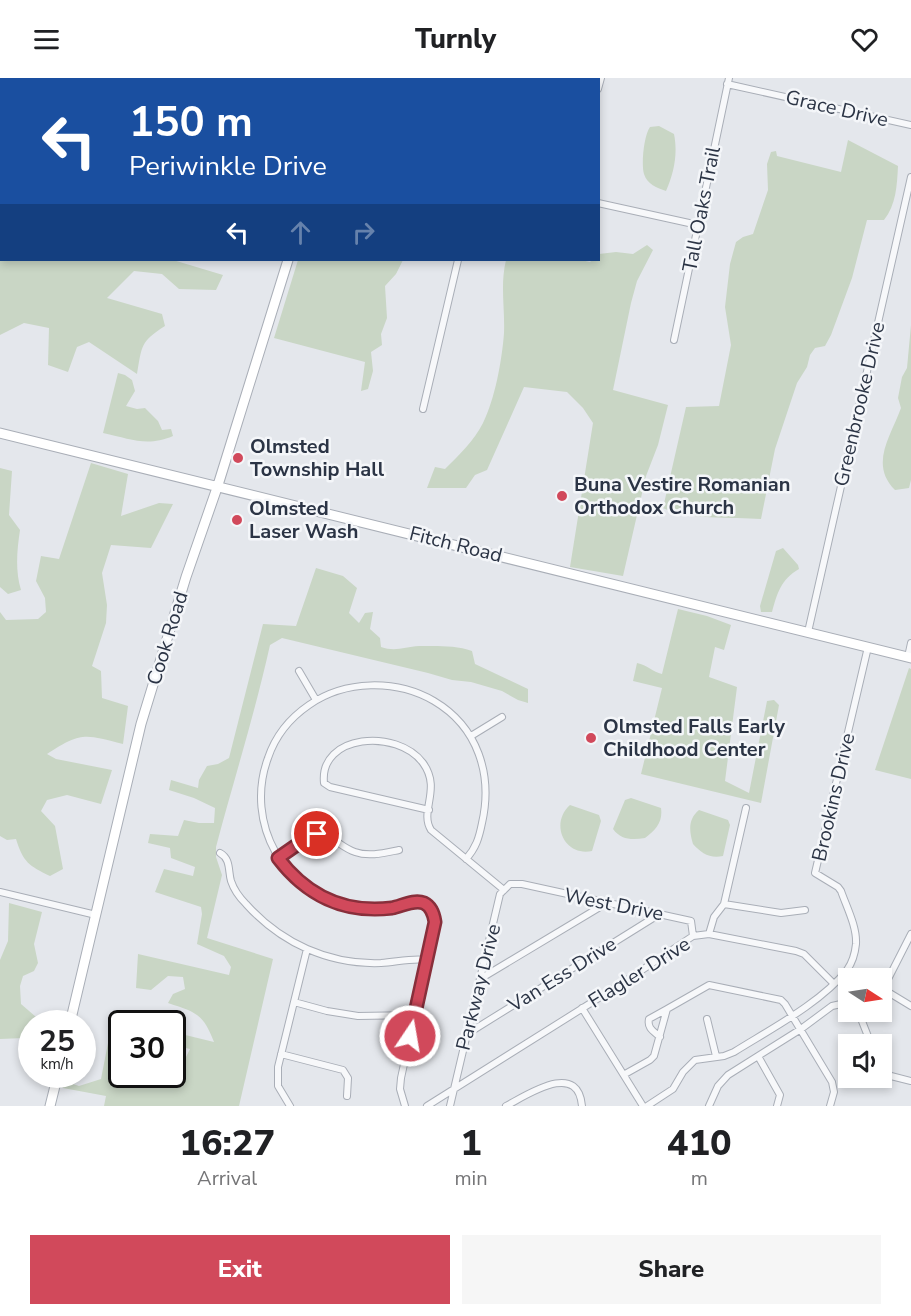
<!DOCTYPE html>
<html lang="en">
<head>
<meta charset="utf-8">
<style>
  body { margin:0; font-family:"Nunito Sans",sans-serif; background:#f6f6f6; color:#202124; height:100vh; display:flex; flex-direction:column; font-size:22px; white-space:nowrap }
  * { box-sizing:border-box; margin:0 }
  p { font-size:20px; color:#757577 }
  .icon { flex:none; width:33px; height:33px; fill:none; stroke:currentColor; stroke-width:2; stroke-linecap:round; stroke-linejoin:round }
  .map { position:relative; height:1028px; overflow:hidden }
  .side { display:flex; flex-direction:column; background:#fff; flex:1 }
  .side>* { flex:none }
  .guide { position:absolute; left:0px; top:0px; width:600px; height:183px; box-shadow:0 3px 9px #0003; background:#1a4fa0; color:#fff; overflow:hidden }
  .needle { width:39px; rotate:102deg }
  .fabs { position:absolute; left:838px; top:890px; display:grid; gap:12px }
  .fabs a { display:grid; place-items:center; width:54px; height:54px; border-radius:0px; background:#fff; box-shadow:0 3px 9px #0003; font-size:30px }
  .speed { position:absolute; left:18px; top:932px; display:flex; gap:12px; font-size:30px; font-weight:700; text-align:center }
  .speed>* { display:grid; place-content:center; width:78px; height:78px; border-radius:50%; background:#fff; box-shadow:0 3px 9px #0003; line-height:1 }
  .speed small { font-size:15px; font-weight:400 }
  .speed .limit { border:3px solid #111; border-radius:9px; background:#fff; color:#111 }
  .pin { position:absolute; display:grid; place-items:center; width:51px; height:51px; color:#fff; margin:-26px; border:3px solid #fff; border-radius:50%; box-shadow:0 2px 6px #0007 }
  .me { position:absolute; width:66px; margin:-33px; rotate:12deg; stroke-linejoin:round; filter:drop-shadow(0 0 4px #0008) }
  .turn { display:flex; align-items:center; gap:21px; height:126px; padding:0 30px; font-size:27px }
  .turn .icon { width:78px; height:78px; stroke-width:2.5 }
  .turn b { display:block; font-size:42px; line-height:51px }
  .lanes { display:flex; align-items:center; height:57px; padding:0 30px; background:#0003; justify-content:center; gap:30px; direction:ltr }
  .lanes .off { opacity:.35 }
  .eta { display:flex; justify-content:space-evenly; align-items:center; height:102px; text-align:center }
  .eta b { font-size:36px; font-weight:800; line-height:42px }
  .button { display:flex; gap:12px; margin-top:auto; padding:12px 30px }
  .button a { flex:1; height:69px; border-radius:0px; background:#d1495b; color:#fff; font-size:24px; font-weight:800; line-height:69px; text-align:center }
  .button a+a { background:#f6f6f6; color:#202124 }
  header { display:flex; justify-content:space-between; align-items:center; height:78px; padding:0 30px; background:#fff; font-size:27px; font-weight:800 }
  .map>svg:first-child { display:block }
  .green { fill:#c9d6c5 }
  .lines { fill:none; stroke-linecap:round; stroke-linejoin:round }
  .street-casing { stroke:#a9aeb7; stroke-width:8 }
  .secondary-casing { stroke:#a9aeb7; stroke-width:11 }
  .street { stroke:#f7f8fa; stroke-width:6 }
  .secondary { stroke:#fff; stroke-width:9 }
  .route-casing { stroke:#882f3b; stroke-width:15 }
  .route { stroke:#d1495b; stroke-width:10 }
  .poi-dot { fill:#d1495b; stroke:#f4f6f9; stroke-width:2 }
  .labels { text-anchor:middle; stroke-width:5; stroke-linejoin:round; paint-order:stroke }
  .street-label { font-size:20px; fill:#2b3445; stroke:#f4f6f9 }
  .poi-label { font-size:20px; font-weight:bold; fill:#2b3445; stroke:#f4f6f9; text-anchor:start }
</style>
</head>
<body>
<header><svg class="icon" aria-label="menu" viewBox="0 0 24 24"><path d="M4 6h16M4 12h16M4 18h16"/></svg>Turnly<svg class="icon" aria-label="heart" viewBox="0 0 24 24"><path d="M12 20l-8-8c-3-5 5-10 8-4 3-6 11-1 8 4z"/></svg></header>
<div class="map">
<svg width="911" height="1028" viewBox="0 0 911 1028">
  <rect width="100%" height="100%" fill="#e4e7ec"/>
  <path class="green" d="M0 0H35L2 2V182H173L223 197 216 212 179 211 162 196 134 193 107 220 162 236 165 248C140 264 142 268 137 296L89 264 77 269 68 294 48 287 49 250 24 245 0 257Z
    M659 48 674 56C678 76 674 95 666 113 657 110 647 106 644 96 641 86 644 57 650 49Z
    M848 62 898 88C897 108 896 127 884 142H867L852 200 831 257 825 268 815 270 810 277 807 289 797 305 775 371 761 441C734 439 685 442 663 430L686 329 719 328 731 267 725 229 730 186 736 164 743 159 753 156 768 112 767 86 771 74 776 73 777 78 841 94Z
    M647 167 653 172 637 203 631 225 613 312 668 327 658 367 646 398 623 498 570 489 593 345 583 330 567 314 524 309 487 392 475 397 466 410H427L435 389 445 391C459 377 474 363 483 345 495 321 502 282 504 255 505 230 500 207 506 182H581L590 184 592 182H598L599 176 616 174 633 176Z
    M298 182H403L396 196 385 208 387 240 381 256 382 267 371 274 373 293 368 311 361 313 365 284 274 260Z
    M911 247V402L909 410 895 412C869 386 891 358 901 330L898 320 902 299 907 290Z
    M118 295 125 297 132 302 135 313 126 328 137 331 145 330 158 343 162 352 171 351 173 358C147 369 131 361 103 355Z
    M91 385 128 396 121 438 159 425 173 426 151 470 111 467 102 495 107 527 106 545 92 588 101 593 102 620 128 628 123 666C84 656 81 654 47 676L56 681 112 692 101 726 67 717 47 722 41 733 55 748 63 791 50 798C29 788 23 784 16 761L7 762 0 758V534L6 542 38 541 46 534 45 520 36 503 41 478 59 481Z
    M0 390 12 393 9 437 20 452C17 472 15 492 21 512L8 516 0 509Z
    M783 470 798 487 799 491C781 501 777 516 772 534H761L760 528 776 473Z
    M316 490 343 498 357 510 349 535 359 545 365 535 373 534 370 551 380 560 381 569C395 574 405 569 419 568 437 568 455 567 472 573L475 586 528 611V625L518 622 502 613 471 604 452 602 428 595 282 560 270 567C255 635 234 701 216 769V779L222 797 207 860 273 881 239 1028H104L106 1018 63 1010 60 1005 65 996H68L73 1006 79 1008 101 1001 108 965 121 967 122 996 160 997 179 993 190 971 173 967V954L214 964C203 935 195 934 168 925L173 916 185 911 183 899 168 898 151 912 136 910 138 876 229 897 231 889 224 878 197 866 202 836 201 829 155 814 164 791 193 798 195 789 171 780 170 770 148 765 150 756 178 758 184 742 199 745H214L215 730 194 720 169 712 171 702 198 710 199 702 207 688 218 686 229 680 263 546 296 548Z
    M678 531 707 538 731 547 724 572 715 569 709 599 737 609 725 703 749 715 767 623 774 622 779 627 761 725 641 696 662 610 633 603 637 585C647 587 653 594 662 596Z
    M909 590 911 591V701L875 692Z
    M631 720 661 730C663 744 656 752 645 760 632 762 621 762 613 751L625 722Z
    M570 727 599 737 601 743 592 773C565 779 549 746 570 727Z
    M699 732 728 742 730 747 723 778C710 781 701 775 693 766 689 753 688 741 699 732Z
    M9 825 42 834 34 866 38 885 34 893 23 898 20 908 21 926 43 945H32L31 965 24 960 0 961V882L8 863Z"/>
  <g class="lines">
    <g class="street-casing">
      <path id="street" d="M169 0 175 2
        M120 2V0
        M138 2V0
        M727 6 911 47
        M598 11 601 0
        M598 125 698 147
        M674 262 729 0
        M423 331 458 182
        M808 554 911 99
        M908 579 911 565
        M299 593 316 622
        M471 658 502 639
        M429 732 330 709 324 705C319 656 397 650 423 685 442 711 419 733 431 752L504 812
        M220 775C231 781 228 793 231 803 234 812 240 820 246 826 281 865 329 887 381 885 397 884 411 880 427 882
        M278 780 311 757C329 752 339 769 355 774 369 779 384 775 399 772
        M0 814 96 837
        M724 826 781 835 805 832
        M709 856 714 839 724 826 746 730
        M480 901 605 826
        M883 911 911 928
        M882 913 911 856
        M294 924 327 933 358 938 415 937
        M582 930 643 1028
        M858 933 871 966
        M707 941 716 978
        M467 956 658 837
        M660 959C653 953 647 950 649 941L667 931
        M281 976 343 992 348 1000 347 1018
        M758 978 780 1017 777 1028
        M882 991 891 998 911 1003
        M625 996 650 982 654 978 667 931 709 907 781 922 785 926 832 1004 834 1014 830 1028
        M290 1028 278 1008V989L307 871
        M405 1028 400 1011 401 1000 435 844C434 835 430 826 420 824 411 823 402 828 393 830 380 832 366 832 353 830 284 817 244 745 268 680 275 659 290 640 309 627 345 602 396 601 434 623 478 649 493 697 482 745 479 760 476 770 466 781
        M427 1028 621 906 693 858 709 856 796 873 804 876 833 905
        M450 1028 500 816 510 806H522L691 843 693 858
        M506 1028C527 1017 578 982 582 1028
        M647 1028 673 1011 683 994 695 982 724 978 734 974C769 952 821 925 847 892 852 885 855 876 856 866 857 849 847 830 841 813L838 809 815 795 868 569
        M709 1028 718 1008 728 997 801 951 832 928 841 926 849 928"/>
    </g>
    <g class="secondary-casing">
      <path id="secondary" d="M342 2 343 0
        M0 355 911 580
        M70 945 141 646 186 499 218 407 288 182
        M50 1028 58 996"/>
    </g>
    <use href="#street" class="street"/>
    <use href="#secondary" class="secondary"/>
  </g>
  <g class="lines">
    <g class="route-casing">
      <path id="route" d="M317 756 311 757 278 780C306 817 344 836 392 830 402 828 414 821 424 825 432 829 434 837 435 844L410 958"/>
    </g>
    <use href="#route" class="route"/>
  </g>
  <g class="poi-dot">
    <circle cx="238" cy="380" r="6"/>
    <circle cx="562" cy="418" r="6"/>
    <circle cx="237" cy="442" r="6"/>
    <circle cx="591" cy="660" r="6"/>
  </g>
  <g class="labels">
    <g class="street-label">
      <text transform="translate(837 30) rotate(13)" y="7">Grace Drive</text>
      <text transform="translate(701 131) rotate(-79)" y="7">Tall Oaks Trail</text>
      <text transform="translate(859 326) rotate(-77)" y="7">Greenbrooke Drive</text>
      <text transform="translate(456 466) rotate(14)" y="7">Fitch Road</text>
      <text transform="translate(167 560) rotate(-73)" y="7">Cook Road</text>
      <text transform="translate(833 719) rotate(-77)" y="7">Brookins Drive</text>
      <text transform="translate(614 826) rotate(11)" y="7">West Drive</text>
      <text transform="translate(639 894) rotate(-32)" y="7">Flagler Drive</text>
      <text transform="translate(562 896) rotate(-32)" y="7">Van Ess Drive</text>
      <text transform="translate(478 909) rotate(-76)" y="7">Parkway Drive</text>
    </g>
    <g class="poi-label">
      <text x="250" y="375">Olmsted<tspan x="250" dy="23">Township Hall</tspan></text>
      <text x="574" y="413">Buna Vestire Romanian<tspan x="574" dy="23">Orthodox Church</tspan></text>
      <text x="249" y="437">Olmsted<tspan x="249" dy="23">Laser Wash</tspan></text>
      <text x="603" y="655">Olmsted Falls Early<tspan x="603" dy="23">Childhood Center</tspan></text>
    </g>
  </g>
</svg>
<div class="fabs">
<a><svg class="needle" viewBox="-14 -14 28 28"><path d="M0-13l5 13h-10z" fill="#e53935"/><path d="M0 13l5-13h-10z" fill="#757577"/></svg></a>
<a><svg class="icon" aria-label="sound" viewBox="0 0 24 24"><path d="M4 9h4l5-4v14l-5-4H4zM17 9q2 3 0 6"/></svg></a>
</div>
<div class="speed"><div>25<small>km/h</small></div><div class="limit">30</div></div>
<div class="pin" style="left:317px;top:756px;background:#d93025"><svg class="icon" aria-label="arrive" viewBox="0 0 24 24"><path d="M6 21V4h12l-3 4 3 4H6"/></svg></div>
<svg class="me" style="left:410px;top:958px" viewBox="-20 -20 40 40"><circle r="17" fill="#d1495b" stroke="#fff" stroke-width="3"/><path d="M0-11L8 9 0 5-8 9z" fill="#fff"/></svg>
<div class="guide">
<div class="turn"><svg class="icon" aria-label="left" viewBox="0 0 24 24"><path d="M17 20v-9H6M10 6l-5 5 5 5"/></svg><div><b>150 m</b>Periwinkle Drive</div></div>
<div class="lanes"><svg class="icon" aria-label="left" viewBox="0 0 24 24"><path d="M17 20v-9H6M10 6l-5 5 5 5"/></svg><svg class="icon off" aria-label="ahead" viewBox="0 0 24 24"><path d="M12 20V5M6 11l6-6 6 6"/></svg><svg class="icon off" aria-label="right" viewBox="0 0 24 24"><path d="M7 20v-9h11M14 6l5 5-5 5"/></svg></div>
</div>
</div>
<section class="side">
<div class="eta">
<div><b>16:27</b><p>Arrival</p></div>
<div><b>1</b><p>min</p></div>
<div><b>410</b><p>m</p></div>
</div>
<div class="button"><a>Exit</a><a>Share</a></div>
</section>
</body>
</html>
